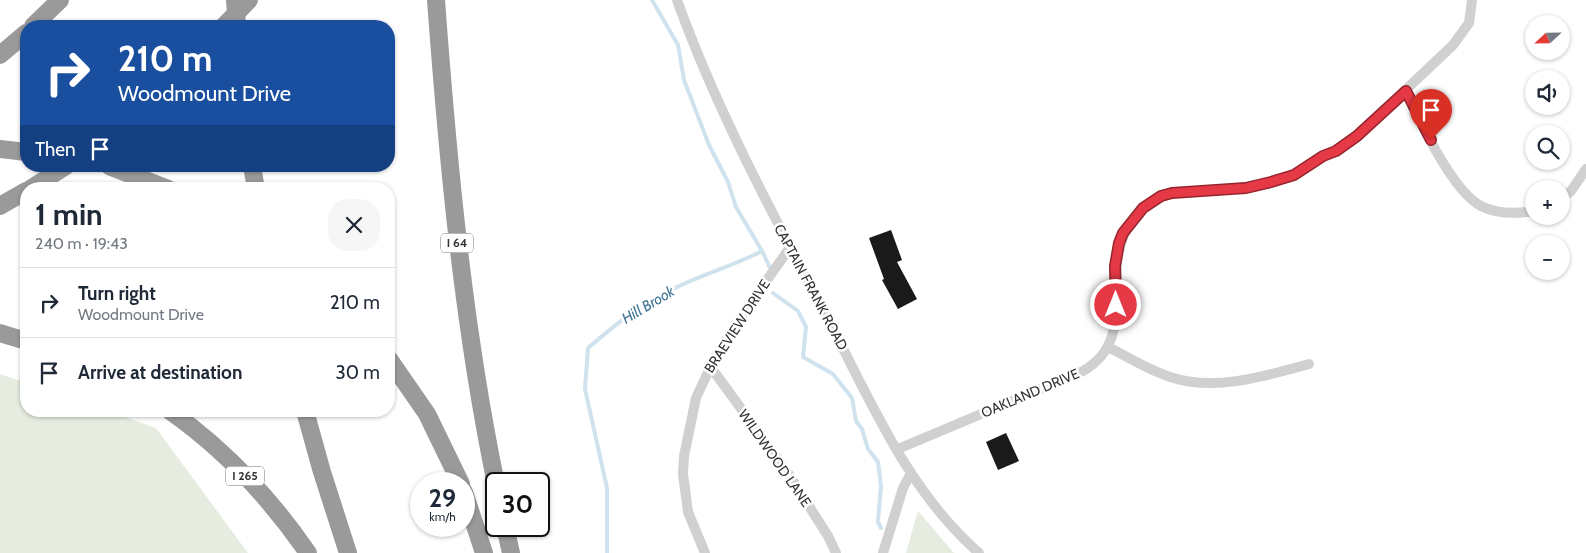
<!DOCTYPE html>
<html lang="en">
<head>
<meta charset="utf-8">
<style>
  body { margin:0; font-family:Cabin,sans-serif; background:#f6f6f7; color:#1f2937; height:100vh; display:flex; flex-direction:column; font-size:19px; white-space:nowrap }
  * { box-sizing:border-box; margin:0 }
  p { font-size:16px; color:#747a83 }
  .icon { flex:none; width:28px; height:28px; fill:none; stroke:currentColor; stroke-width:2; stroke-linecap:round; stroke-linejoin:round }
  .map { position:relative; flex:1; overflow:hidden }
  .drawer { position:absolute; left:20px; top:182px; width:375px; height:235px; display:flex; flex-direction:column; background:#fff; border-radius:20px; box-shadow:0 1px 4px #0004 }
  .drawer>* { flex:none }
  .hud { position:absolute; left:20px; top:20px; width:375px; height:152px; border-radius:20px; box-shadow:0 1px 4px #0004; background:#1a4fa0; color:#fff; overflow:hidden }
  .needle { width:32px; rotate:248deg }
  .controls { position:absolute; left:1525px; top:15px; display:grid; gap:10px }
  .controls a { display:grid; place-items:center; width:45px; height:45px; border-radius:50%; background:#fff; box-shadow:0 1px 4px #0004; font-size:25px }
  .speed { position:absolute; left:410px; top:472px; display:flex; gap:10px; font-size:25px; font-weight:700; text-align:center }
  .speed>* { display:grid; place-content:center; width:65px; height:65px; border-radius:50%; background:#fff; box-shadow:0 1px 4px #0004; line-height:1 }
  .speed small { font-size:12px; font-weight:400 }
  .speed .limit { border:2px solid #111; border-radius:8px; background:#fff; color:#111 }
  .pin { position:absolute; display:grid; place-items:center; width:42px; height:42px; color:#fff; margin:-51px -21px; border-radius:50% 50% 50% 0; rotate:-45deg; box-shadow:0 0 5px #0007 }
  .pin .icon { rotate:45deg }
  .me { position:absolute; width:55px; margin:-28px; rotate:0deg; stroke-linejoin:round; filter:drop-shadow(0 0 4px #0008) }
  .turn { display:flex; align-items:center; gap:18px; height:105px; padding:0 15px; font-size:22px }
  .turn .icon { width:65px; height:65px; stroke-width:2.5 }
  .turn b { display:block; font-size:35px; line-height:42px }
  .then { display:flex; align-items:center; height:48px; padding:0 15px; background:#0003; gap:10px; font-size:19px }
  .round { display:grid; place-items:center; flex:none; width:52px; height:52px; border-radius:20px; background:#f6f6f7 }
  .overview { display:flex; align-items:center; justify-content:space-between; height:85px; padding:0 15px }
  h1 { font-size:30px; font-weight:700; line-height:38px }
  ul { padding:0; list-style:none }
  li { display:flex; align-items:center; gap:15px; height:70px; padding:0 15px; border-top:1px solid #e0e1e3 }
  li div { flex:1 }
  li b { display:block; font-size:19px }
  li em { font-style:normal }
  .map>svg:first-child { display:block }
  .green { fill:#e6ecdf }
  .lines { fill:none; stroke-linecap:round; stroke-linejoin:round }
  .stream { stroke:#cfe2ee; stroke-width:4 }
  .building { fill:#1a1a1a }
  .street { stroke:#d0d0d0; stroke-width:10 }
  .highway { stroke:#9a9a9a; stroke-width:18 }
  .highway-bridge { stroke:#9a9a9a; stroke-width:18 }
  .route-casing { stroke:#96252e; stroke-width:12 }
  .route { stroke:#e63946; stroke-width:9 }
  .labels { text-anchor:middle; stroke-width:5; stroke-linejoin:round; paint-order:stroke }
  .shield { fill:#fff; stroke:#707070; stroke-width:1 }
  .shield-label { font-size:12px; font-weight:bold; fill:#333 }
  .street-label { font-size:14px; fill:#333; stroke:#fff }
  .water-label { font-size:15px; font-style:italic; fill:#3f7597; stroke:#fff }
</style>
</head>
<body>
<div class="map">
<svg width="1586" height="553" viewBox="0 0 1586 553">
  <rect width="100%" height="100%" fill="#fff"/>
  <path class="green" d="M0 374 26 383V411H108L156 428 248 553H0Z
    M918 511 954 553H906Z"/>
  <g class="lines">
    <path class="stream" d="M652 0 678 45 684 80 709 145 728 182 736 207 762 251 770 268
      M773 293 798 311 806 327 803 357 833 374 852 398 856 421 862 429 868 449 878 462 881 486 878 522 881 528
      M607 553V488L585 389 588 348C616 324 642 303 677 287 706 273 733 266 762 251"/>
  </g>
  <path class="building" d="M891 230 902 260 897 262 917 299 898 309 882 280 884 279 869 238Z
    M1006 433 1019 461 998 470 986 442Z"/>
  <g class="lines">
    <path class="street" d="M677 0C718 114 776 220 832 327 873 406 910 493 979 553
      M1406 91C1420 121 1452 191 1481 206 1497 214 1516 214 1534 211
      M1561 199 1571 191 1586 169
      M1108 347C1128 357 1148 370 1170 377 1214 392 1266 376 1309 364
      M710 366 788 473 828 536 836 553
      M898 449 1083 371C1142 337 1096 271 1132 221 1142 207 1156 198 1172 193L1246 187 1271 182 1294 175 1323 156 1336 151 1357 136 1453 45 1469 23 1472 0
      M705 553 688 512 683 474 684 456 696 398 714 359 744 312 789 249
      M883 553 903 488 911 473"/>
    <path class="highway" d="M436 0C448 163 463 324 496 484
      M33 26 60 0
      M224 26 249 0
      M0 55 26 33
      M0 149 26 152
      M109 166 168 189
      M252 166 256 189
      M30 189 66 166
      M0 206 26 191
      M0 333 26 341
      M389 359 427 414 461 484
      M170 411C224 449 270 498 308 553
      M305 411 322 472 348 553
      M464 492 484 553
      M505 526 511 553"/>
    <path class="highway-bridge" d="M235 0 237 26"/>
  </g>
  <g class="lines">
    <g class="route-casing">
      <path id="route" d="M1116 305 1115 266 1119 243 1123 233 1143 208 1161 196 1172 193 1246 188 1271 182 1294 175 1323 156 1336 151 1357 136 1406 91 1431 140"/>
    </g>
    <use href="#route" class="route"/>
  </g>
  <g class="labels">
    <g class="shield">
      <rect x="441" y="233.5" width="32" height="19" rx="4"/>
      <rect x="226" y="466.5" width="38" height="19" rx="4"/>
    </g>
    <g class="shield-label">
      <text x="457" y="247">I 64</text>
      <text x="245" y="480">I 265</text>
    </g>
    <g class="street-label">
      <text transform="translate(811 287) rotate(62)" y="5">CAPTAIN FRANK ROAD</text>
      <text transform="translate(737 326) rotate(-57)" y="5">BRAEVIEW DRIVE</text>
      <text transform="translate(1030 393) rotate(-23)" y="5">OAKLAND DRIVE</text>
      <text transform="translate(775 458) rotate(55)" y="5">WILDWOOD LANE</text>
    </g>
    <g class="water-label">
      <text transform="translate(648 305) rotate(-31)" y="5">Hill Brook</text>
    </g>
  </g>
</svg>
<div class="controls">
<a><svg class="needle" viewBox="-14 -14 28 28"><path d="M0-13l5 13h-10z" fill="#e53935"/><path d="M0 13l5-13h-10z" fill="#747a83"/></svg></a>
<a><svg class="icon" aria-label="sound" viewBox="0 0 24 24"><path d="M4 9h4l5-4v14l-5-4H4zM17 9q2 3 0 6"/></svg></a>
<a><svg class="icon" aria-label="search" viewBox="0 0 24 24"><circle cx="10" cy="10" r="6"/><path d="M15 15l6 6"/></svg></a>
<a>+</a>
<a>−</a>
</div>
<div class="speed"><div>29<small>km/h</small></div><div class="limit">30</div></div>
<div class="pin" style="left:1431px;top:140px;background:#d93025"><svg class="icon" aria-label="arrive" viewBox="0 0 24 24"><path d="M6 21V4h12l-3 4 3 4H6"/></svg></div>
<svg class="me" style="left:1116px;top:305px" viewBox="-20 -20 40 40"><circle r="17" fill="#e63946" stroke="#fff" stroke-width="3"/><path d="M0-11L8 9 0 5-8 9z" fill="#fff"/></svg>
<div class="hud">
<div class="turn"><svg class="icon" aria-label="right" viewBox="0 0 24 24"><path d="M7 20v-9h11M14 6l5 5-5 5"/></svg><div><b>210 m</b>Woodmount Drive</div></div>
<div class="then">Then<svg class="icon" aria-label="arrive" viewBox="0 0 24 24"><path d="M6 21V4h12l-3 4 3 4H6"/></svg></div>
</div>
<section class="drawer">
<div class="overview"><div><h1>1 min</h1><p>240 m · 19:43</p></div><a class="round"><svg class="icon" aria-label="close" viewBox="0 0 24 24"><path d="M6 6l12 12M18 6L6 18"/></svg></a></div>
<ul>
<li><svg class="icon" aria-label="right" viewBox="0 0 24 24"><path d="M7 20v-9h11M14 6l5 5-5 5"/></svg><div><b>Turn right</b><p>Woodmount Drive</p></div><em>210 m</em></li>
<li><svg class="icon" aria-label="arrive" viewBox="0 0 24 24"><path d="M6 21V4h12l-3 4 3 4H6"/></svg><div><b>Arrive at destination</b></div><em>30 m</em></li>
</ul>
</section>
</div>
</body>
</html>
